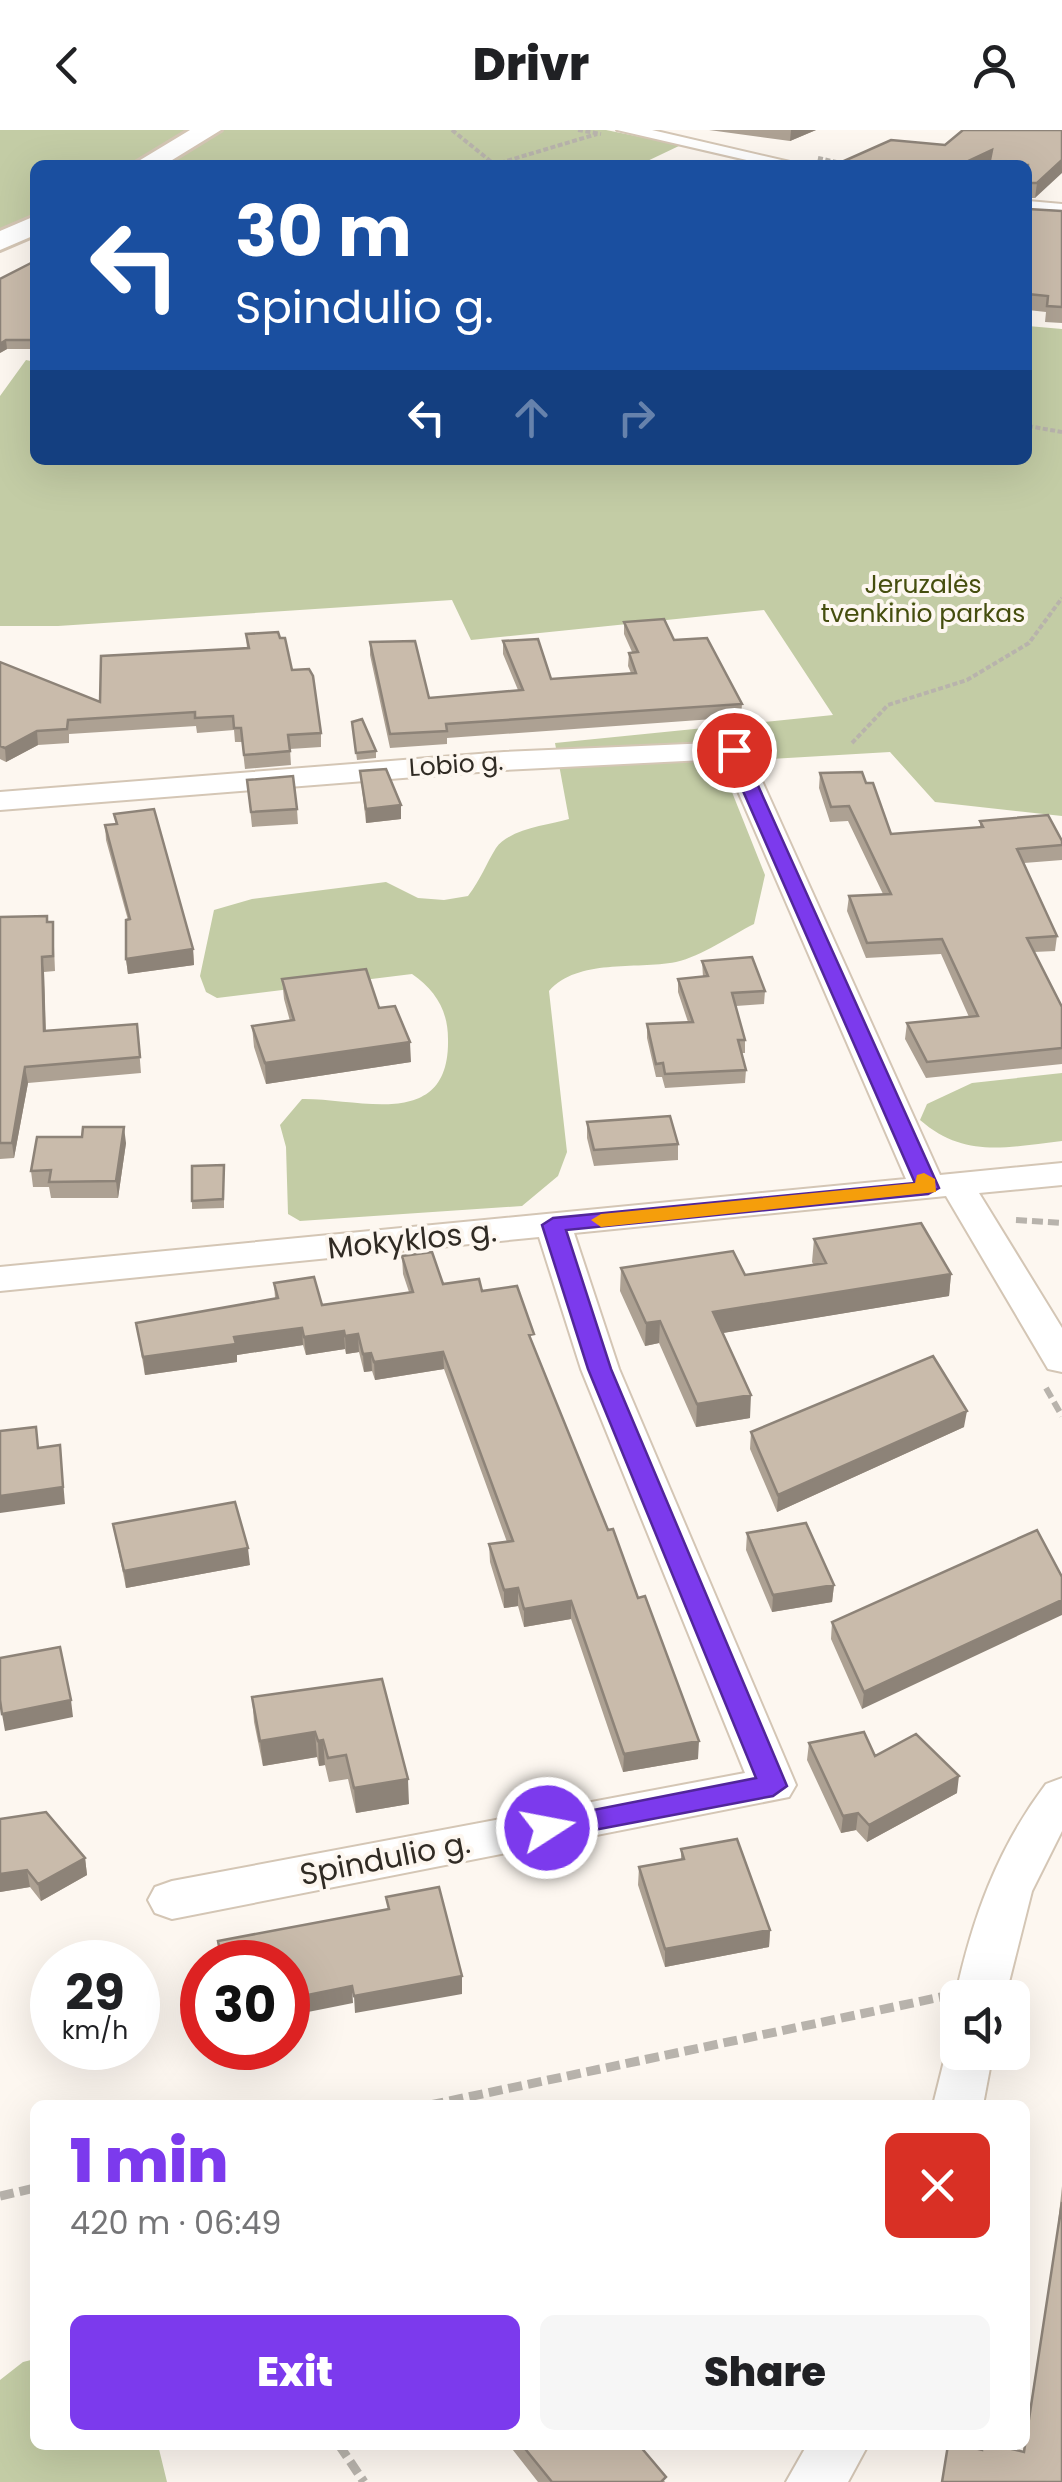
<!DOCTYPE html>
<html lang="en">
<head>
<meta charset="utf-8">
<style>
  body { margin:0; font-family:Poppins,sans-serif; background:#f6f6f6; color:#202124; height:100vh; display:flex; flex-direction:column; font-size:38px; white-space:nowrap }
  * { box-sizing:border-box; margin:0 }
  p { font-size:32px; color:#757577 }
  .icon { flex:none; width:55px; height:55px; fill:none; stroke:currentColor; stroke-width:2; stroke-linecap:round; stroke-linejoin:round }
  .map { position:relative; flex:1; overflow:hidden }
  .details { position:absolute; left:30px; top:1970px; width:1000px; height:350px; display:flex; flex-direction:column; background:#fff; border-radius:15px; box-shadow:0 10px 40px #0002 }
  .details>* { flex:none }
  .banner { position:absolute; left:30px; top:30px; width:1002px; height:305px; border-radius:15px; box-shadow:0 10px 40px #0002; background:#1a4fa0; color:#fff; overflow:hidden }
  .tools { position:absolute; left:940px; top:1850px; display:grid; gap:20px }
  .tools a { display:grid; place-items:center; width:90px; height:90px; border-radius:15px; background:#fff; box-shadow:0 10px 40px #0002; font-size:50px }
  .speed { position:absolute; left:30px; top:1810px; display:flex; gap:20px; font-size:50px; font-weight:700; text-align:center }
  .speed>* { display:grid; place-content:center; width:130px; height:130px; border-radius:50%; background:#fff; box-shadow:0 10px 40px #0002; line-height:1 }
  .speed small { font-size:25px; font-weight:400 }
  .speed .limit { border:15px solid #d22; background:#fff; color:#111 }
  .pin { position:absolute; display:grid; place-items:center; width:85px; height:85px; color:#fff; margin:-42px; border:5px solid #fff; border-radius:50%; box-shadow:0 2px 10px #0007 }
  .me { position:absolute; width:110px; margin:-55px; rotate:79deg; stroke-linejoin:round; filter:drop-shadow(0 0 8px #0008) }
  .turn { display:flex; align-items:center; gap:35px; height:210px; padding:0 40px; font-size:45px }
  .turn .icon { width:130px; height:130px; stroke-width:2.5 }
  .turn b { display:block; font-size:70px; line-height:85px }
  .lanes { display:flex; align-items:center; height:95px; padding:0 40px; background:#0003; justify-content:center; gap:50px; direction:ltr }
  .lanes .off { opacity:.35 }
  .round { display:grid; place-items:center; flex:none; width:105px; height:105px; border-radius:15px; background:#f6f6f6 }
  .overview { display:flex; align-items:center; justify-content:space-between; height:170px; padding:0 40px }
  h1 { font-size:60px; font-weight:800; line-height:75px; color:#7c3aed }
  .primary-button { display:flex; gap:20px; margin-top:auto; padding:20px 40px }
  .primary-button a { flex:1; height:115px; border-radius:15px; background:#7c3aed; color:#fff; font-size:40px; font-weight:800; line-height:115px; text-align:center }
  .primary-button a+a { background:#f6f6f6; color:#202124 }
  header { display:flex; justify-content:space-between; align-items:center; height:130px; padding:0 40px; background:#fff; font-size:45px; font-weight:800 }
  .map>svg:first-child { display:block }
  .green { fill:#c3cca5 }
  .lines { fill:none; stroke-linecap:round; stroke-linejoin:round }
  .street-casing { stroke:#d4c6b5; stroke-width:4 }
  .secondary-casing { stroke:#d4c6b5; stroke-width:6 }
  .path-far2 { stroke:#b8b3ac; stroke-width:4; stroke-dasharray:5 2.5; stroke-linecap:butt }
  .path-far1 { stroke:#b8b3ac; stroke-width:6; stroke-dasharray:11 5; stroke-linecap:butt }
  .path { stroke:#b8b3ac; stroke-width:9; stroke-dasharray:14 6; stroke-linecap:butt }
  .street { fill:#fff; fill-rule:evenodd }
  .secondary { fill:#fff; fill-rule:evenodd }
  .wall { fill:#ada193 }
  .shaded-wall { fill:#8d8378 }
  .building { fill:#c9bbab; stroke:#8d8378; stroke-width:2.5 }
  .route { fill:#7c3aed; stroke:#51269a; stroke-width:2.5 }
  .slow { fill:#f59e0b }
  .labels { text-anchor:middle; stroke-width:8; stroke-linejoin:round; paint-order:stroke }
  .far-park-label { font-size:25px; fill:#454e0e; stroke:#fdf7f0 }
  .far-street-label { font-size:25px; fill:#302b24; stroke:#fdf7f0 }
  .street-label { font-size:30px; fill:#302b24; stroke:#fdf7f0 }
</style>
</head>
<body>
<header><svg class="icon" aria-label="back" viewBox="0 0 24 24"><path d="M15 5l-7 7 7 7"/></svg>Drivr<svg class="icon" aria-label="person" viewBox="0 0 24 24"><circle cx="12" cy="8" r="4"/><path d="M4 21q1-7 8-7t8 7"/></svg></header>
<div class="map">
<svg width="1062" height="2352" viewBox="0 0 1062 2352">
  <rect width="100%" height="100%" fill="#fdf7f0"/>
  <path class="green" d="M0 0H197L132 35H35V87L0 105Z
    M218 0H606L681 15 639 35H153Z
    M1028 196 1062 199V686L935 672 890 622 720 632 765 745 754 794C730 806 702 826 676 832 634 840 579 828 549 861L567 1022 558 1046 522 1076 300 1091 288 1084 286 1017 280 995 302 969C359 968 450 1002 448 909 448 880 435 860 412 844L217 868 206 862 200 846 214 780 252 769 386 752 418 768 444 770 468 766C481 749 486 734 496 718 509 699 548 695 569 689L555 613 833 585 764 480 471 510 452 470 58 496H0V266L26 230 35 232V330H1028Z
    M1062 943V1011C1007 1017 965 1029 920 990L927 974 972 953Z
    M35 2229V2315H158L167 2352H0V2250L23 2232Z"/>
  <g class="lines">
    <g class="street-casing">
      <path id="street" d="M617 0H652L803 35H768Z
        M1028 71 1062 74V86L1028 83Z
        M734 612 748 620 940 1045 1062 1033V1055L979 1063 1062 1198V1242L1048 1239 946 1066 574 1103 619 1239 796 1655 789 1667 172 1789 155 1783 148 1770 155 1757 172 1751 745 1643 581 1239 539 1107 0 1161V1137L906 1049 724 629 504 640 0 680V662L504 622Z
        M1062 1648V1701L1032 1761 1005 1868H958V1872L955 1868C972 1789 997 1719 1046 1654Z
        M958 1905V1922H993L983 1975H933L950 1907Z
        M807 2315H868L848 2352H786Z"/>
    </g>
    <g class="secondary-casing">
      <path id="secondary" d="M190 0H221L164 35H132Z
        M35 86V105L0 120V101Z"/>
    </g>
    <path class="path-far2" d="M452 0 494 34
      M578 0 601 4
      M818 28 851 35
      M493 35 597 4
      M1028 296 1062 302
      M852 613 888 575 967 550 1029 513 1062 468"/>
    <path class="path-far1" d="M1016 1090 1062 1093
      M1046 1258 1062 1286"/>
    <path class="path" d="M430 1975 941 1867
      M0 2066 35 2058
      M339 2315 364 2352"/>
    <use href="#street" class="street"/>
    <use href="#secondary" class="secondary"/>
  </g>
  <path class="wall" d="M709 0H816L790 11Z
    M1062 0 1035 68H1028V35L945 15Z
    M1028 79 1062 81V193L1045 192 1046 182 1028 180Z
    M35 131V219H7L0 223Z
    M624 492 674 510 742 574 741 587 447 608V614L390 618 370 525V512L429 568 518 560 503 524V511L551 549 631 543 628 536 629 523 632 522 624 504Z
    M246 504 280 508 292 540 321 603V617L290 619 291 635 245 639 242 612H235L234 600 197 603 196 596 69 604V613L38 615 6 632 0 629V532L100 572 247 519Z
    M352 592 376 621V628L357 630Z
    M360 641 401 675V689L366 693Z
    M820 643 866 653 891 704 980 697V691L1062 711V730L1024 733 1057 806 1055 821 1034 822 1062 877V934L926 948 905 909 907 893 969 887 941 824 866 828 847 781 849 766 883 764 848 691 830 692 819 658Z
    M247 650 297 679 298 694 252 697Z
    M114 684 193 819 194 835 128 844 126 829 128 790 106 710 105 695 116 694Z
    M47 786V792H53L55 841 44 842 46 901 137 894 141 943 28 953 14 1028 0 1029V787Z
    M702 831 765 861 764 874 736 876 745 910V923H742L746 940 745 953 665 958 662 947H656L647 908V894L688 892 678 862V849L703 847Z
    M282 849 411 932 266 954 254 917 252 896 290 891 284 869Z
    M587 992 678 1014V1030L594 1036 587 1008Z
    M82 1007 126 1013 118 1068H51L49 1057H33L31 1041Z
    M224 1043V1078L192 1079V1071Z
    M814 1109 951 1144 949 1166 722 1203 750 1288 696 1297 659 1213 645 1216 620 1161 621 1138 745 1145 814 1135 812 1132Z
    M402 1126 443 1154 482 1161 534 1219 698 1629 623 1642 571 1489 524 1497 518 1476 504 1478 490 1432 489 1414 507 1412 444 1239 375 1250 372 1241 364 1242 359 1222 346 1224 345 1219 306 1225 303 1215 237 1225V1232L145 1245 136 1193 275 1168 274 1153 322 1175 409 1162 403 1144Z
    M964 1297 777 1382 750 1319 751 1302Z
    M113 1394 250 1435 126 1458Z
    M1037 1400 862 1579 831 1509 832 1492Z
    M747 1403 834 1455 832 1472 772 1482 746 1420Z
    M382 1549 409 1674 356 1683 348 1649 329 1652 325 1635 319 1636 317 1627 263 1636 254 1592 252 1567Z
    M809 1613 875 1626 957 1663 867 1712 856 1700 841 1703 807 1630Z
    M0 1689 85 1728 87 1745 41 1771 30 1757 0 1762Z
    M681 1719 770 1800 769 1817 665 1837 638 1755 639 1737 681 1730Z
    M1062 2056V2352L981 2320 1023 2322 1056 2112Z
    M509 2315H639L665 2352H538Z"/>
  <path class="shaded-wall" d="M791 0H816L790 11Z
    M992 20 989 35H960Z
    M1062 30V43L1035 68 1037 53Z
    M6 210 7 219 0 223V214Z
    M37 601 38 615 6 632 5 618Z
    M401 675V689L366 693V679Z
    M193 819 194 835 128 844 126 829Z
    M42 827 44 842 46 916 44 901Z
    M410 912 411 932 266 954 265 933Z
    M25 937 28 953 14 1028 12 1013Z
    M124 997 126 1013 118 1068 116 1051Z
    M951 1144 949 1166 711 1205 713 1182Z
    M660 1191 659 1213 645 1216 646 1193Z
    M302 1198 303 1215 237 1225V1232L145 1245 143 1227 234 1207Z
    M344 1201 345 1219 306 1225 304 1207Z
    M358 1204 359 1222 346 1224 345 1206Z
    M443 1222 444 1239 375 1250 374 1232Z
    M371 1223 372 1241 364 1242 363 1224Z
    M751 1265 750 1288 696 1297 697 1274Z
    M967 1281 964 1297 777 1382 778 1365Z
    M60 1315 65 1374 0 1383V1366Z
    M248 1418 250 1435 126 1458 124 1441Z
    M834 1455 832 1472 772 1482 773 1465Z
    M518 1458V1476L504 1478V1460Z
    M1062 1470V1485L862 1579 864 1562Z
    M571 1471V1489L524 1497V1479Z
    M71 1570 73 1587 5 1601 2 1584Z
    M315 1602 317 1627 263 1636 260 1611Z
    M323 1610 325 1635 319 1636 318 1611Z
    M699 1611 698 1629 623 1642 624 1624Z
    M959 1646 957 1663 867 1712 869 1695Z
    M408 1649 409 1674 356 1683 354 1658Z
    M858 1683 856 1700 841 1703 843 1686Z
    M85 1728 87 1745 41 1771 38 1754Z
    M27 1740 30 1757 0 1762V1744Z
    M770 1800 769 1817 665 1837V1819Z
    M462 1846V1864L355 1883 354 1866Z
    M352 1856 353 1873 288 1886V1869Z"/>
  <path class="building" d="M963 0H1062V30L1037 53H1028V35H989L992 20 960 35H835L891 10 945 15Z
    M1028 79 1062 81V177L1047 176 1048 166 1028 164Z
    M35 131V206L34 210H6L0 214V149Z
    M664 489 674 510 707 508 742 574 446 594 447 601 390 604 370 512 415 511 429 568 523 560 503 511 538 509 551 549 636 543 629 523 638 522 624 492Z
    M278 502 280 508H285L292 540 309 539 313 546 321 603 288 605 290 621 244 625 241 598H234L233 586 195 588V582L68 590 67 599 37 601 5 618 0 616V532L100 572 101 526 249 518 246 504Z
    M362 589 376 621 356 623 352 592Z
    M386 639 401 675 366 679 360 641Z
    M862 642 866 653H873L891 704 983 697 980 691 1048 685 1062 711V715L1017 719 1057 806 1027 808 1062 877V918L927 932 907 893 978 886 942 809 867 813 849 766 891 764 849 676 831 677 820 643Z
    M293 646 297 679 251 682 247 650Z
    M154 679 193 819 126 829V790L130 789 105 695 117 694 114 684Z
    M47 786V792H53V826L42 827 44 901 137 894 140 927 25 937 12 1013H0V787Z
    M752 827 765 861 732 863 745 910H738L746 940 665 944 663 933 656 934 647 894 693 892 678 849 708 846 702 831Z
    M366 839 379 878 395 876 410 912 265 933 252 896 294 890 282 849Z
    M670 986 678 1014 594 1020 587 992Z
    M83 997H124L116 1051 49 1052 51 1040 31 1041 37 1007H82Z
    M224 1035 223 1069 192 1071V1036Z
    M921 1093 951 1144 713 1182 751 1265 697 1274 660 1191 646 1193 621 1138 733 1121 745 1145 826 1133 814 1109Z
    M432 1122 443 1154 479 1149 482 1161 517 1156 534 1204 529 1205 554 1267 608 1400 613 1399 638 1468 645 1466 699 1611 624 1624 571 1471 524 1479 518 1458 504 1460 489 1414 513 1411 443 1222 374 1232 371 1223 363 1224 358 1204 345 1206 344 1201 304 1207 302 1198 234 1207 236 1214 143 1227 136 1193 278 1168 274 1153 314 1147 322 1175 413 1162 402 1126Z
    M933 1226 967 1281 778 1365 751 1302Z
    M36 1297 38 1318 60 1315 63 1357 0 1366V1301Z
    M235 1372 248 1418 124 1441 113 1394Z
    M806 1393 834 1455 773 1465 747 1403Z
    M1037 1400 1062 1447V1470L864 1562 832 1492Z
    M60 1517 71 1570 2 1584 0 1570V1528Z
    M382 1549 408 1649 354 1658 346 1625 328 1628 323 1610 318 1611 315 1602 260 1611 252 1567Z
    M864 1602 875 1626 916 1604 959 1646 869 1695 858 1683 843 1686 809 1613Z
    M46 1682 85 1728 38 1754 27 1740 0 1744V1689Z
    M737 1709 770 1800 665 1819 639 1737 684 1729 681 1719Z
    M439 1757 462 1846 354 1866 352 1856 288 1869V1832H222L218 1811 389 1779 386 1767Z
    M1062 2072V2352H942L948 2315H962L982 2320V2315H995L1024 2322Z
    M522 2315H639L666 2347 661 2352H552Z"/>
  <path class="route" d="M734 615 742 620 939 1058 928 1064 566 1100 611 1239 787 1656 773 1666 547 1709 537 1706 533 1698 537 1691 756 1648 588 1239 542 1095 553 1088 915 1053 725 620Z"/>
  <path class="slow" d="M924 1043 935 1049 936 1062 601 1097 591 1090 601 1084 915 1053 917 1045Z"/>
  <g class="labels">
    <g class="far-park-label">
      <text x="923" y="463">Jeruzalės<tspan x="923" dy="29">tvenkinio parkas</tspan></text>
    </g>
    <g class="far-street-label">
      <text transform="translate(456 634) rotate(-4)" y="9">Lobio g.</text>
    </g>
    <g class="street-label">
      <text transform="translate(412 1110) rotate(-6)" y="10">Mokyklos g.</text>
      <text transform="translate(385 1729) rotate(-11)" y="10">Spindulio g.</text>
    </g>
  </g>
</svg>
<div class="tools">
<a><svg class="icon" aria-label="sound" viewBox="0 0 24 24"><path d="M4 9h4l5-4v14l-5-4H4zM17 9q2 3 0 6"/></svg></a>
</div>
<div class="speed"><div>29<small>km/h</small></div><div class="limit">30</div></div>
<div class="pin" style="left:734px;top:620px;background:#d93025"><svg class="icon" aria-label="arrive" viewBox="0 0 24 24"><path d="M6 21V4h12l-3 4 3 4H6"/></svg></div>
<svg class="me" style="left:547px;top:1698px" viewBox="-20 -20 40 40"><circle r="17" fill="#7c3aed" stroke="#fff" stroke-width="3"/><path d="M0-11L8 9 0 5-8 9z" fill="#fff"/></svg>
<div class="banner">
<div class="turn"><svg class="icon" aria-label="left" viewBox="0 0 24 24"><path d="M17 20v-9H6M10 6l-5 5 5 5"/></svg><div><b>30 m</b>Spindulio g.</div></div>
<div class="lanes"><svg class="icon" aria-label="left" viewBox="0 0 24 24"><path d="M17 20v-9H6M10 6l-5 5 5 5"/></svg><svg class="icon off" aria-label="ahead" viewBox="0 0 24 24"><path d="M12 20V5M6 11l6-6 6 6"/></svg><svg class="icon off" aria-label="right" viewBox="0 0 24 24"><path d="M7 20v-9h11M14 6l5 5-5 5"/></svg></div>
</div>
<section class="details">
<div class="overview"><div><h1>1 min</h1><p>420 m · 06:49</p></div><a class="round" style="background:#d93025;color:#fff"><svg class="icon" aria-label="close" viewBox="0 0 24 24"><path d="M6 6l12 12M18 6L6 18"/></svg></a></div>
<div class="primary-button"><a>Exit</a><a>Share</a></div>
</section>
</div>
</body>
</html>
